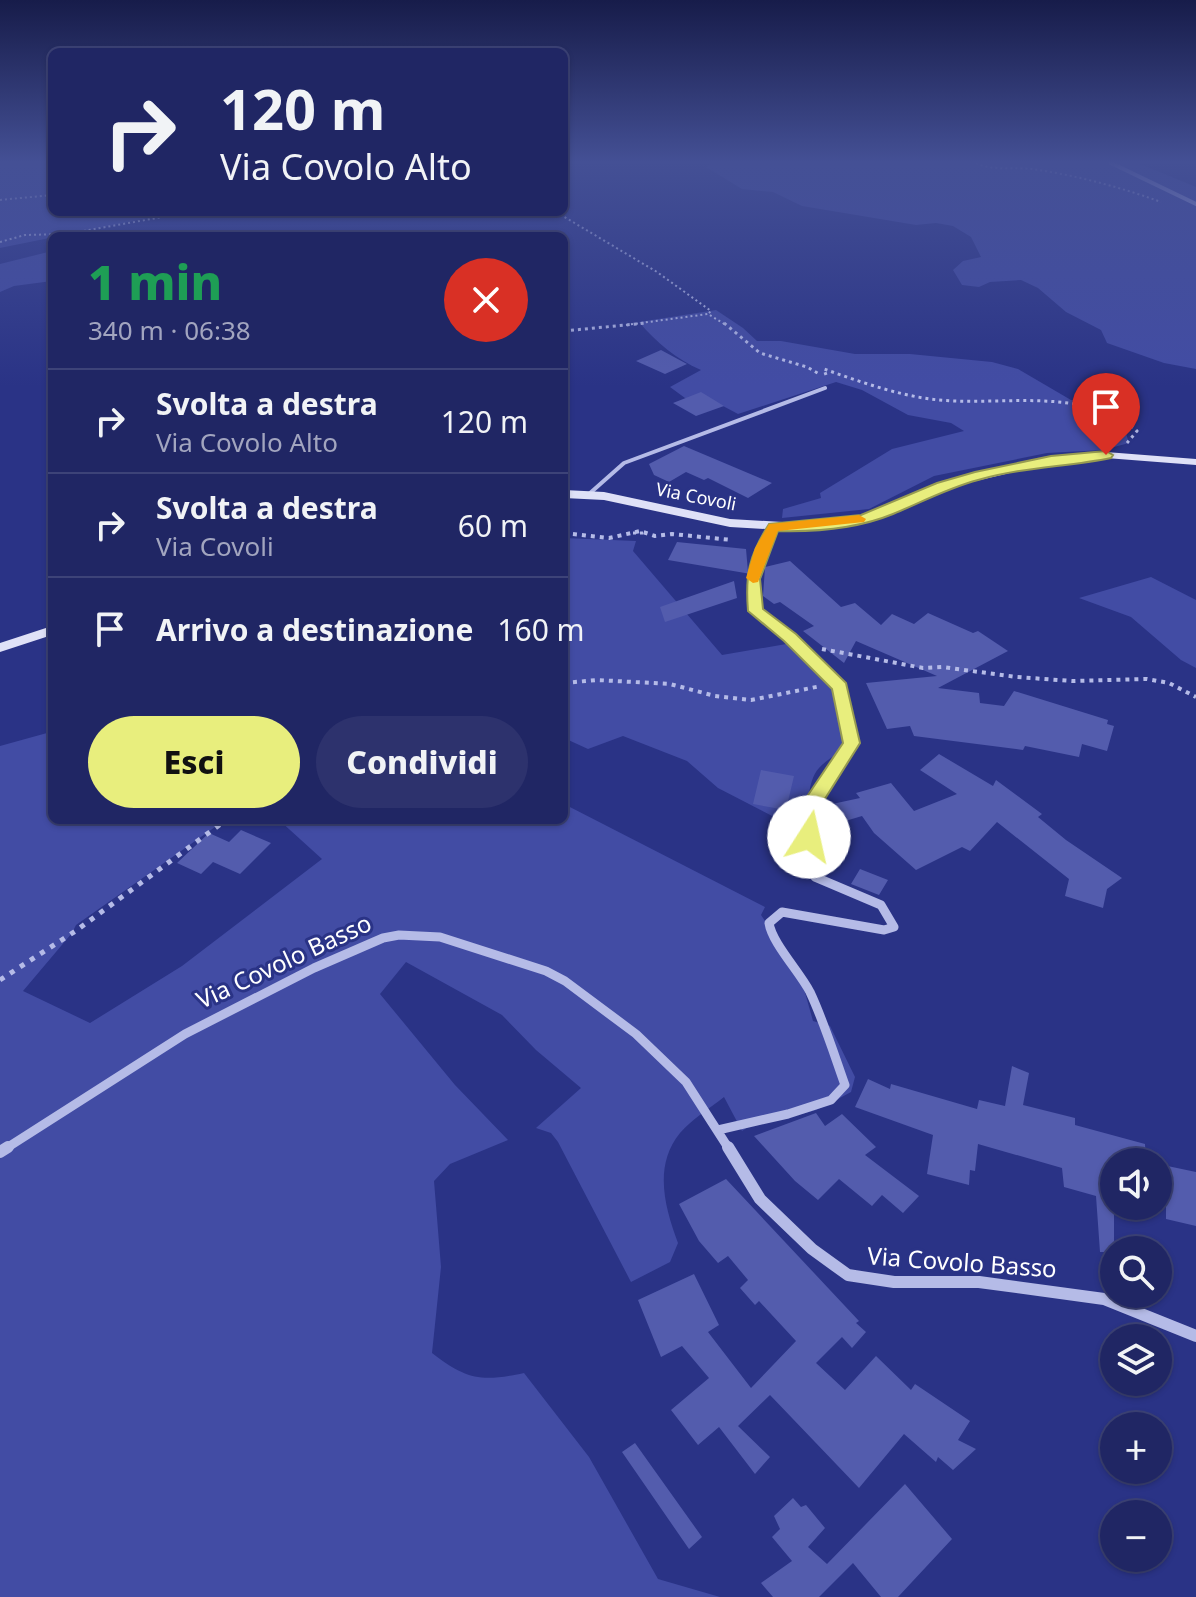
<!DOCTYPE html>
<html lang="it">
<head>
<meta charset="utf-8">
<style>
  body { margin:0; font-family:"Noto Sans",sans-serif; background:#2d326d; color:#f1f3f6; height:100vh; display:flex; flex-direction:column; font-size:30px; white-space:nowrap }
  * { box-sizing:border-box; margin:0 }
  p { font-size:26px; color:#a2a5bf }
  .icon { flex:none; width:44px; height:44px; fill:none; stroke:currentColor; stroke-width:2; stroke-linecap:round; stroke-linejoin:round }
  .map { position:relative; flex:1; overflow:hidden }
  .panel { position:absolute; left:48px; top:232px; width:520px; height:592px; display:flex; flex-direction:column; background:#202664; border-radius:12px; box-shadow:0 2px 6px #0004,0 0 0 2px #3d4378 }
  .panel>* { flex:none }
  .guide { position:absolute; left:48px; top:48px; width:520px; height:168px; border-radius:12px; box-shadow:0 2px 6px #0004,0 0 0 2px #3d4378; background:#202664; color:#f1f3f6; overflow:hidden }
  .controls { position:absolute; left:1100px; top:1148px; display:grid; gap:16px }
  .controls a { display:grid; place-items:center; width:72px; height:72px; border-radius:50%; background:#202664; box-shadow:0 2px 6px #0004,0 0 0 2px #3d4378; font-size:40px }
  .pin { position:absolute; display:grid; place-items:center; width:68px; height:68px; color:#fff; margin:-82px -34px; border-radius:50% 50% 50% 0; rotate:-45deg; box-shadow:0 0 8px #0007 }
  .pin .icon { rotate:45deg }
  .me { position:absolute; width:88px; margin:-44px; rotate:10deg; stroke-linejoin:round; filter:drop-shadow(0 0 6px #0008) }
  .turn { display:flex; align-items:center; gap:28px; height:168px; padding:0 40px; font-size:36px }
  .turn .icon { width:104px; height:104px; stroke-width:2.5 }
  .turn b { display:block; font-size:56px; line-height:68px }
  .round { display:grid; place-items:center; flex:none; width:84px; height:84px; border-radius:42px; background:#2d326d }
  .head { display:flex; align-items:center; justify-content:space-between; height:136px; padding:0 40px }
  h1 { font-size:48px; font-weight:800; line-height:60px; color:#1e9e55 }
  .action { display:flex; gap:16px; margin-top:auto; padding:16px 40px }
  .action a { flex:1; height:92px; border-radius:48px; background:#e8ee7d; color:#111; font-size:32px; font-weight:800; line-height:92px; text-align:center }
  .action a+a { background:#2d326d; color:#f1f3f6 }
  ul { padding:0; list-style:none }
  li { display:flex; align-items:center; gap:24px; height:104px; padding:0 40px; border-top:2px solid #3d4378 }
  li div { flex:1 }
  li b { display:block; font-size:30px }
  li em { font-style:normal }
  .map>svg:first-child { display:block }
  .green { fill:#424ca4 }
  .building { fill:#535cad }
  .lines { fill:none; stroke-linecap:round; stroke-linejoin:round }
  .path-far3 { stroke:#b5bbe7; stroke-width:2; stroke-dasharray:2 3; stroke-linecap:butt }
  .path-far2 { stroke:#b5bbe7; stroke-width:3; stroke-dasharray:3 4; stroke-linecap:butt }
  .path-far1 { stroke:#b5bbe7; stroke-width:4; stroke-dasharray:4 5; stroke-linecap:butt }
  .path { stroke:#b5bbe7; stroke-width:5; stroke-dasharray:5 7; stroke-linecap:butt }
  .lane { stroke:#b5bbe7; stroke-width:4 }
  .street-far4 { stroke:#b5bbe7; stroke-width:4 }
  .street-far3 { stroke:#b5bbe7; stroke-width:5 }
  .street-far2 { stroke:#b5bbe7; stroke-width:7 }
  .street-far1 { stroke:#b5bbe7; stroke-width:9 }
  .street { stroke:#b5bbe7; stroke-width:12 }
  .secondary { fill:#dfe1f7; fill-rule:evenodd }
  .route { fill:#e8ee7d; stroke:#979b51; stroke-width:2 }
  .slow { fill:#f59e0b }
  .labels { text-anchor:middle; stroke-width:6; stroke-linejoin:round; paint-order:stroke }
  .far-street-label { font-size:18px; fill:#fff; stroke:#2a3386 }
  .near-street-label { font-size:24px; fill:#fff; stroke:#2a3386 }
</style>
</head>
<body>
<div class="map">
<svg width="1196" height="1597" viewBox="0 0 1196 1597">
  <rect width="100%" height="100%" fill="#2a3386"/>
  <path class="green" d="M0 163H52V212H178L0 248Z
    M714 163H1138L1196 187V369L1164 363 1107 343 1101 330 1066 312 1038 288 1021 280 990 282 979 287 962 285 953 270 963 261 981 257 971 237 953 226 936 223 916 225 802 206 773 192 742 189 706 167Z
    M52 251V281L14 286 0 292V264Z
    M716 310 743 328 757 341H781L855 354H910L992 362 1018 369 1071 400 1086 402 1095 411C1121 412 1122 420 1129 443L1103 450 1047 453 934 476 869 509 782 518 783 509 821 498 820 493 892 449 964 431 951 423 908 415 862 390 836 382 738 414 723 406 685 398 670 387 701 370C676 359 657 343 639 322Z
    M564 538 636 541 633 551 722 655 792 643 836 680 848 741C841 754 828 758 819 768 806 782 808 814 805 833L718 788 687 761 623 736 588 749 564 738Z
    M1151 577 1196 600V668L1181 660 1131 617 1079 598Z
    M52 728V820H225L76 925 72 933 23 991 90 1023 182 966 322 859 279 820H564V804L765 907 761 915 799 971 813 1021 830 1026 855 1077 851 1092C839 1098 828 1105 816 1110 791 1119 765 1114 742 1131L724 1097C710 1108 691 1120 680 1133 653 1166 665 1208 678 1243L670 1262 631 1282 558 1142 551 1133 536 1128 581 1088 536 1050 502 1015 406 962 380 994 455 1085 508 1140 450 1164 434 1181 441 1267 432 1353C467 1380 481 1382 524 1373L589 1457 658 1579 720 1597H0V746L47 733Z"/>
  <path class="building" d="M661 350 687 364 665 374 636 361Z
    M701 392 724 406 696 416 673 403Z
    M684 446 772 483 748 498 708 478 704 480 686 472 669 482 654 475 649 464Z
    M677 542 746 549 748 572 751 574 668 560Z
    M790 561 841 607 855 603 881 625 892 614 914 624 928 613 973 633 978 631 1008 651 938 688 979 693 980 703 1004 706 1014 691 1108 720 1107 724 1114 726 1107 751 1082 744 1079 757 1025 746 1023 750 914 736 910 726 887 729 866 683 937 676 856 641 844 663 803 631 814 626 780 602 774 604 763 596 765 567Z
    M734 581 737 598 665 622 660 607Z
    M939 754 993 786 996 780 1042 814 1038 817 1066 840 1122 878 1107 889 1103 908 1065 896 1069 879 997 822 970 851 962 847 916 870 874 833 862 816 822 828 823 806 860 798 856 793 891 783 914 811 957 794 920 770Z
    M761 770 794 776 786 810 753 804Z
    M241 830 271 843 240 874 213 862 201 874 177 863 209 833 229 842Z
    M860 869 888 880 879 895 851 884Z
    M1012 1066 1029 1073 1023 1105 1075 1118V1125L1145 1144 1146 1162H1114V1252H1100L1096 1196 1064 1187 1062 1168 978 1144 975 1171 970 1170 969 1185 927 1174 933 1135 855 1107 868 1079 890 1089 891 1084 977 1109 979 1100 1005 1106Z
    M816 1113 825 1126 842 1114 876 1147 865 1155 919 1196 903 1213 882 1195 872 1206 839 1179 818 1200 795 1181 754 1136Z
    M1158 1164 1196 1172V1226L1166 1219V1195L1158 1193Z
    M726 1179 859 1321 856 1323 866 1332 852 1348 842 1337 816 1363 845 1390 876 1356 911 1390 915 1384 970 1421 958 1440 976 1449 953 1470 938 1457 936 1462 904 1434 859 1488 770 1395 738 1426 770 1457 755 1474 719 1427 698 1445 671 1410 709 1378 682 1346 661 1357 638 1300 694 1274 719 1325 708 1332 751 1388 796 1341 759 1301 755 1305 740 1288 748 1280 728 1256 718 1263 699 1241 679 1204Z
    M635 1443 702 1537 689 1549 622 1452Z
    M905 1484 952 1539 898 1597H881L853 1563 819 1597H773L761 1583 792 1561 772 1537 780 1529 774 1516 793 1498 801 1507 806 1505 825 1528 808 1547 827 1564Z"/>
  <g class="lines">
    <path class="path-far3" d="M976 163C993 171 1014 167 1032 169 1075 175 1120 187 1161 202
      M0 200 52 195
      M556 212 657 272 711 311 708 314
      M0 242 25 235 66 234 191 212
      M626 325 708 314 726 325"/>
    <path class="path-far2" d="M724 323 760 353 807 367 821 375
      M564 331 646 323
      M826 375 824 369C858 381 894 394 930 399 999 408 1079 384 1137 431L1127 443
      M633 533H645"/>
    <path class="path-far1" d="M564 533 609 538 640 531 655 536 672 534 732 540
      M822 649 923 668 942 667 1017 677 1072 681 1147 679 1169 683 1196 697
      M564 683 597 680 670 684 715 696 751 700 821 686"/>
    <path class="path" d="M0 980 77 930 226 820"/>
    <path class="lane" d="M589 494 624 463 825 388"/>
    <path class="street-far4" d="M1111 163 1196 204"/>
    <path class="street-far3" d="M771 533 774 527"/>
    <path class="street-far2" d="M772 531 758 568 756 611 790 637 840 687 852 743 816 801"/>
    <path class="street-far1" d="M718 1130 788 1114 831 1100 845 1085C834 1054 824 1022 810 992 799 971 772 943 769 923L782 912 884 930 894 927 881 905 815 877 808 839 817 799
      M5 1149 185 1034 314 968 383 938 399 935 440 937 546 971 565 981 636 1034 686 1082 729 1149"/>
    <path class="street" d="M728 1147 760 1199 812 1249 848 1275 894 1282H979L1104 1299 1196 1336
      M0 1152 8 1147"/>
    <path class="secondary" d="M1106 452 1196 459V465L1106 458 1051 463 963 484 866 522 799 531 730 527 604 500 564 498V490L604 492 730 519 799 523 860 516 959 477 1051 457Z
      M52 626V635L0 652V643Z"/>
  </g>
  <linearGradient id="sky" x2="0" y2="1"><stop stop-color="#171c4a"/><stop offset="0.42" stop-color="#445095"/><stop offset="1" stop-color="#445095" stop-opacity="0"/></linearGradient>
  <rect width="1196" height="386" fill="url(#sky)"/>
  <path class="route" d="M1106 451 1113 455 1111 458C1067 467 1023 467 978 480 948 488 922 502 893 514 859 528 815 532 778 531L760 579 763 609 796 634 846 683 860 743 823 802 815 841H802L799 837 804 801 843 743 832 689 784 641 748 611C745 574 749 556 769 524L861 515 937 483 975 472 1051 456Z"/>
  <path class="slow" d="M859 515 866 519 864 522 778 531 758 582 753 583 746 578 755 548 769 524Z"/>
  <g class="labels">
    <g class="far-street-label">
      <text transform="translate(696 497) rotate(11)" y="6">Via Covoli</text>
    </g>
    <g class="near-street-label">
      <text transform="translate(284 962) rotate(-25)" y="8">Via Covolo Basso</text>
      <text transform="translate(962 1263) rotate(4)" y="8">Via Covolo Basso</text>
    </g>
  </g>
</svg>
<div class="controls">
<a><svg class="icon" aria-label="sound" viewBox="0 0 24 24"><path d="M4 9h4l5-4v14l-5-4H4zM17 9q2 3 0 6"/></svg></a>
<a><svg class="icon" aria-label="search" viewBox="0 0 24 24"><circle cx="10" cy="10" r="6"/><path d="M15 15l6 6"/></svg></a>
<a><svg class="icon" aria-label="layers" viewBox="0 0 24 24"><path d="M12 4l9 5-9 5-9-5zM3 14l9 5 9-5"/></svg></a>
<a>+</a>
<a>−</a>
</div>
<div class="pin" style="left:1106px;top:455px;background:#d93025"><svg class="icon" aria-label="arrive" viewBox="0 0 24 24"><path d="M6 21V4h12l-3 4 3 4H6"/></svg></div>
<svg class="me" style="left:809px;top:837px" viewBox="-20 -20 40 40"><circle r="19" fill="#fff"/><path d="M0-13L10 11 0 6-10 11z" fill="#e8ee7d"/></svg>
<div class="guide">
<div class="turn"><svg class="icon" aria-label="right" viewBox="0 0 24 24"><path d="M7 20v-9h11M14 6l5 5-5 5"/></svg><div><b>120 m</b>Via Covolo Alto</div></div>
</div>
<section class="panel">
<div class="head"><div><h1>1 min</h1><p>340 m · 06:38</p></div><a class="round" style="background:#d93025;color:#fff"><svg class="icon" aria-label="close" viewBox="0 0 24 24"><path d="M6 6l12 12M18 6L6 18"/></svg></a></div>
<ul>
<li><svg class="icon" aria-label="right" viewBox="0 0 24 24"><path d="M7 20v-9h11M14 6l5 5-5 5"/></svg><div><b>Svolta a destra</b><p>Via Covolo Alto</p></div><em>120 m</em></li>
<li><svg class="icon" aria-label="right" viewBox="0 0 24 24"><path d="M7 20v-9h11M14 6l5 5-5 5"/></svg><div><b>Svolta a destra</b><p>Via Covoli</p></div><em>60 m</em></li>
<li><svg class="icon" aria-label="arrive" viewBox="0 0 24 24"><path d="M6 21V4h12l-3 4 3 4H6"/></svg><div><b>Arrivo a destinazione</b></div><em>160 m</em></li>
</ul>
<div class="action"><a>Esci</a><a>Condividi</a></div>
</section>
</div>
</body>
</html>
